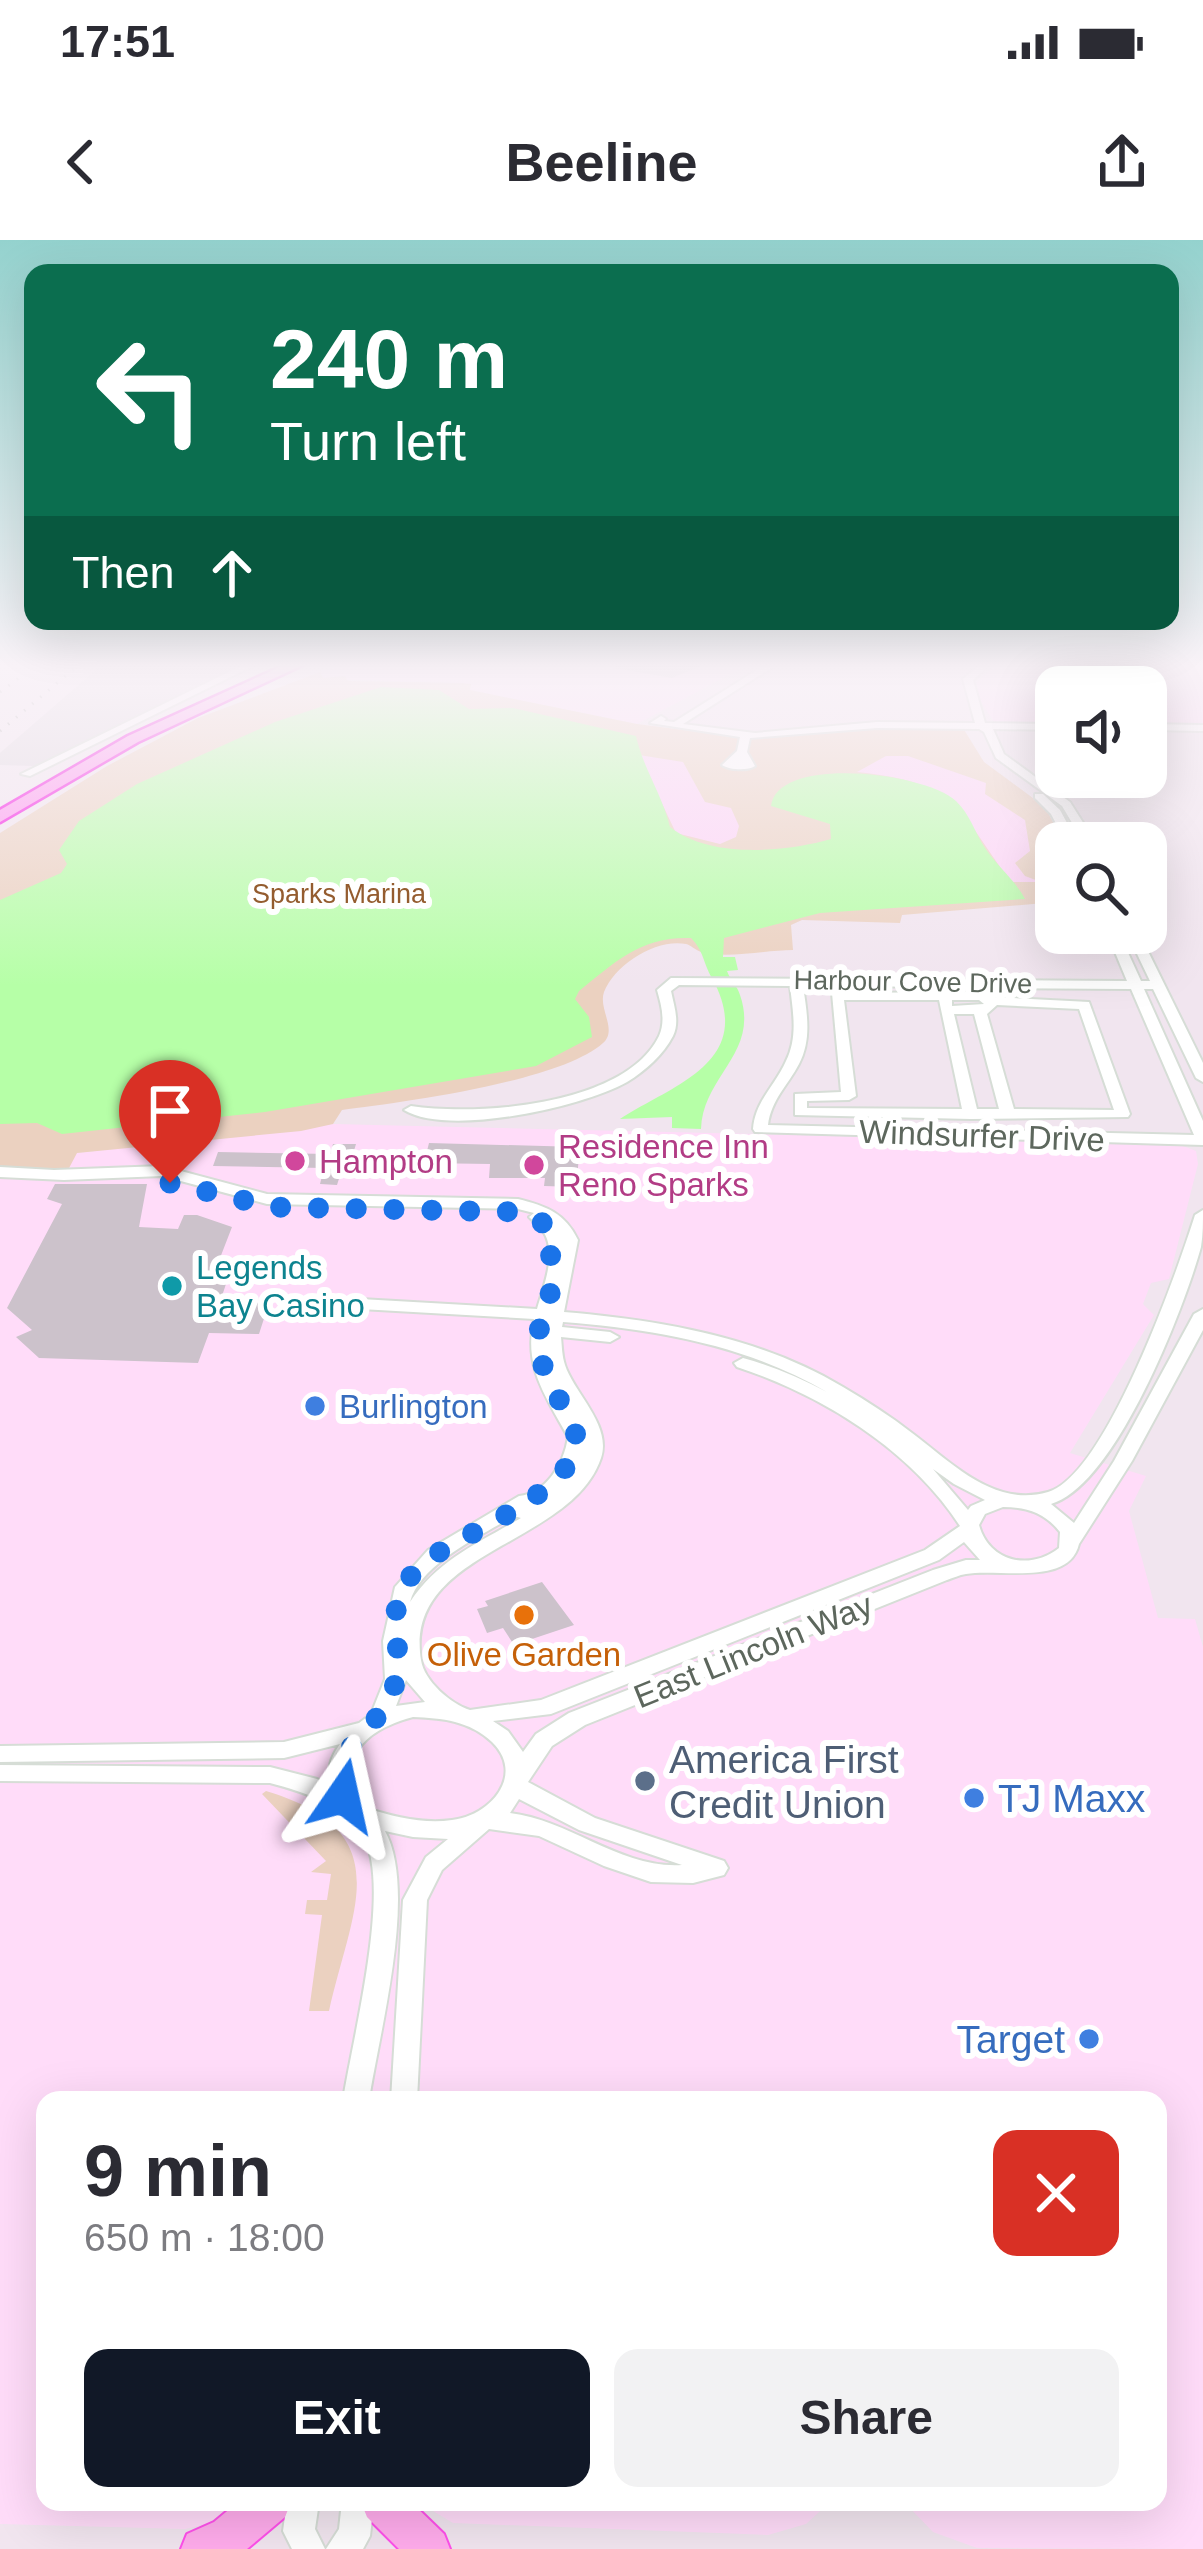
<!DOCTYPE html>
<html lang="en">
<head>
<meta charset="utf-8">
<style>
  body { margin:0; font-family:Arial,sans-serif; background:#f2f2f3; color:#2b2b33; height:100vh; display:flex; flex-direction:column; font-size:45px; white-space:nowrap }
  * { box-sizing:border-box; margin:0 }
  p { font-size:39px; color:#7c7c81 }
  .icon { flex:none; width:66px; height:66px; fill:none; stroke:currentColor; stroke-width:2; stroke-linecap:round; stroke-linejoin:round }
  .map { position:relative; flex:1; overflow:hidden }
  .panel { position:absolute; left:36px; top:1851px; width:1131px; height:420px; display:flex; flex-direction:column; background:#fff; border-radius:24px; box-shadow:0 12px 48px #0002 }
  .panel>* { flex:none }
  .guide { position:absolute; left:24px; top:24px; width:1155px; height:366px; border-radius:24px; box-shadow:0 12px 48px #0002; background:#0b6e4f; color:#fff; overflow:hidden }
  .fabs { position:absolute; left:1035px; top:426px; display:grid; gap:24px }
  .fabs a { display:grid; place-items:center; width:132px; height:132px; border-radius:24px; background:#fff; box-shadow:0 12px 48px #0002; font-size:60px }
  .pin { position:absolute; display:grid; place-items:center; width:102px; height:102px; color:#fff; margin:-123px -51px; border-radius:50% 50% 50% 0; rotate:-45deg; box-shadow:0 0 12px #0007 }
  .pin .icon { rotate:45deg }
  .me { position:absolute; width:132px; margin:-66px; rotate:11deg; stroke-linejoin:round; filter:drop-shadow(0 0 9px #0008) }
  .turn { display:flex; align-items:center; gap:42px; height:252px; padding:0 48px; font-size:54px }
  .turn .icon { width:156px; height:156px; stroke-width:2.5 }
  .turn b { display:block; font-size:84px; line-height:102px }
  .then { display:flex; align-items:center; height:114px; padding:0 48px; background:#0003; gap:24px; font-size:45px }
  .round { display:grid; place-items:center; flex:none; width:126px; height:126px; border-radius:24px; background:#f2f2f3 }
  .overview { display:flex; align-items:center; justify-content:space-between; height:204px; padding:0 48px }
  h1 { font-size:72px; font-weight:700; line-height:90px }
  .cta { display:flex; gap:24px; margin-top:auto; padding:24px 48px }
  .cta a { flex:1; height:138px; border-radius:24px; background:#111827; color:#fff; font-size:48px; font-weight:700; line-height:138px; text-align:center }
  .cta a+a { background:#f2f2f3; color:#2b2b33 }
  .status { display:flex; justify-content:space-between; align-items:center; height:84px; padding:0 60px; background:#fff; direction:ltr }
  .status svg { height:33px; fill:currentColor }
  header { display:flex; justify-content:space-between; align-items:center; height:156px; padding:0 48px; background:#fff; font-size:54px; font-weight:700 }
  .map>svg:first-child { display:block }
  .commercial { fill:#ffdcf9 }
  .industrial { fill:#dfd8df }
  .green { fill:#ebd1c0 }
  .sand { fill:#fed3f7 }
  .water { fill:#b6ffa7 }
  .building { fill:#ccc2cb }
  .lines { fill:none; stroke-linecap:round; stroke-linejoin:round }
  .minor-casing { stroke:#d6ddd6; stroke-width:4 }
  .major-casing { stroke:#ff50eb; stroke-width:4 }
  .highway-casing { stroke:#f600e2; stroke-width:5 }
  .minor { fill:#fff; fill-rule:evenodd }
  .major { fill:#ffacec; fill-rule:evenodd }
  .highway { fill:#ff8eef; fill-rule:evenodd }
  .rail { stroke:#aaadaa; stroke-width:3; stroke-dasharray:1.5 9; stroke-linecap:butt }
  .route { stroke:#1a73e8; stroke-width:21; stroke-dasharray:0 37.8 }
  .hotel-dot { fill:#d1479c; stroke:#fff; stroke-width:4.5 }
  .culture-dot { fill:#0f9aa8; stroke:#fff; stroke-width:4.5 }
  .shop-dot { fill:#3f7fe0; stroke:#fff; stroke-width:4.5 }
  .food-dot { fill:#e8710a; stroke:#fff; stroke-width:4.5 }
  .service-dot { fill:#5c6f8a; stroke:#fff; stroke-width:4.5 }
  .labels { text-anchor:middle; stroke-width:12; stroke-linejoin:round; paint-order:stroke }
  .far-park-label { font-size:27px; fill:#945c2f; stroke:#fff }
  .far-street-label { font-size:27px; fill:#5d675d; stroke:#fff }
  .street-label { font-size:33px; fill:#5d675d; stroke:#fff }
  .hotel-label { font-size:33px; fill:#b23c85; stroke:#fff; text-anchor:start }
  .culture-label { font-size:33px; fill:#0d838f; stroke:#fff; text-anchor:start }
  .shop-label { font-size:33px; fill:#366cbe; stroke:#fff; text-anchor:start }
  .food-label { font-size:33px; fill:#c56008; stroke:#fff }
  .near-service-label { font-size:39px; fill:#4e5e75; stroke:#fff; text-anchor:start }
  .near-shop-label { font-size:39px; fill:#366cbe; stroke:#fff; text-anchor:start }
</style>
</head>
<body>
<div class="status"><b>17:51</b><svg viewBox="0 0 49 12"><path d="M0 12V9h3v3zM5 12V6h3v6zM10 12V3h3v9zM15 12V0h3v12zM26 1h20v11H26zM47 4h2v5h-2z"/></svg></div>
<header><svg class="icon" aria-label="back" viewBox="0 0 24 24"><path d="M15 5l-7 7 7 7"/></svg>Beeline<svg class="icon" aria-label="share" viewBox="0 0 24 24"><path d="M12 15V3M7 8l5-5 5 5M5 13v7h14v-7"/></svg></header>
<div class="map">
<svg width="1203" height="2309" viewBox="0 0 1203 2309">
  <rect width="100%" height="100%" fill="#f1e5ef"/>
  <path class="commercial" d="M344 423 585 424 751 423 637 484 470 450 462 443 323 439 320 432Z
    M997 423H1203V484L1146 483V447H1056V483L994 482 978 457 977 442Z
    M333 884 1178 904 1196 911 1198 924 1169 1039 1151 1043 1143 1064 1154 1075 1070 1213 1146 1236 1129 1271 1158 1378 1195 1379 1203 1407V2309L977 2308 933 2292 905 2263H829L806 2284 768 2295 453 2283 418 2262H1158V1860H45V2262H238L207 2284 185 2289 0 2284V928L77 913Z"/>
  <path class="industrial" d="M104 423H248L34 526 0 525V513Z"/>
  <path class="green" d="M320 432 323 438 345 436 348 441 462 443 471 444 470 450 637 484 738 497 876 487 963 488 984 522 1045 567 1064 603H1056V662L902 675 900 683 802 680 791 685 793 710C766 710 727 719 701 712 695 710 691 705 686 704 657 698 615 724 604 752 598 769 618 790 603 803 560 842 398 863 342 870L333 884 301 891 77 913 68 930 0 928V593L107 526 198 478Z
    M266 1551C402 1592 351 1670 329 1771H309L322 1675 305 1674 307 1660H327L331 1634 311 1632 326 1621 262 1554Z"/>
  <path class="sand" d="M639 515 683 522 705 562 731 568 739 586 736 597 720 604 676 593Z
    M886 516H908L986 543 985 554 1025 580 1030 611 1015 623 1025 636 1041 642H1011C956 567 959 543 857 532Z"/>
  <path class="water" d="M381 447 439 450 469 469 513 468 636 496C643 528 662 554 670 587 710 619 786 612 831 599L830 584 771 566C778 514 927 533 956 561 970 574 975 593 985 608 997 626 1016 641 1025 659L820 673 724 698 723 717H735L738 730 727 731C731 742 737 745 740 755 760 813 703 835 701 889L672 888V877L620 879C672 845 758 822 712 738 703 723 704 711 691 698 642 696 616 721 579 751L575 759 589 777 592 797 536 826 265 872 62 894 37 883 0 884V660L61 633 67 624 59 610 79 581 137 544 275 482Z"/>
  <path class="building" d="M615 423H708L672 438 615 428Z
    M429 903 580 907 576 947 544 946 545 938H489L490 924 424 923Z
    M333 904H356L353 914 376 916 372 929H342L337 945 320 944 324 928 213 926 218 912 330 914Z
    M55 944H147L139 987 178 989 184 975H197L232 987 220 1018 232 1026 220 1062 269 1063 259 1094 209 1093 198 1123 39 1118 16 1097 32 1090 7 1068 62 964 47 959Z
    M542 1342 574 1385 514 1405 503 1388 487 1393 477 1369 488 1366 485 1361Z"/>
  <g class="lines">
    <g class="minor-casing">
      <path id="minor" d="M247 423H259L30 536 21 534Z
        M768 423H779L683 484 755 493 877 482 975 483 963 439 982 423H991L973 440 985 483 1056 484V490L993 489 1004 514 1070 562 1096 603H1084L1062 566 996 518 984 492 979 489 877 488 750 498 747 512 755 526C748 531 729 530 722 525L737 511 740 497 650 483 661 476 666 479 664 481 674 482Z
        M1146 484 1203 485V491L1146 490Z
        M1035 554H1043L1060 570 1078 603H1066L1051 574 1035 558Z
        M1107 693H1119L1141 741H1150L1127 693H1139L1203 823V842L1196 838 1153 749H1144L1203 881V905L755 892 753 889C755 861 775 846 786 821 798 797 793 772 790 746L679 745 671 751C674 766 680 782 673 796 663 815 645 831 627 842 583 867 448 897 404 870L411 866C478 876 625 866 659 796 666 781 661 764 657 750L671 738 1127 741ZM803 746 972 747 973 752 832 753 841 852 795 854V875L971 879 1128 877 1130 874 1089 762 992 757 986 754 985 748 1131 749 1194 895 768 885C771 860 788 845 799 824 812 799 807 773 803 746ZM844 760H939L962 869 807 868V861L849 860 856 856ZM952 760H979L984 764 952 766ZM997 765 1079 769 1114 870 1014 869 987 774ZM954 774H974L999 869H977Z
        M162 926 267 954 518 959C546 966 565 973 578 1000L564 1072C660 1080 760 1097 843 1147 867 1161 890 1176 912 1193 951 1222 994 1268 1048 1252 1106 1235 1177 1032 1195 975L1203 970C1203 982 1203 995 1201 1007 1184 1069 1115 1246 1051 1264L1074 1283 1114 1221 1194 1074 1203 1069V1090L1132 1221 1079 1304C1069 1347 998 1328 966 1334 959 1335 953 1338 947 1340L585 1485 552 1506 528 1542 595 1578 724 1621 728 1628 724 1635 693 1643 651 1642 604 1626 539 1596 489 1589 442 1630 427 1660 417 1860H391L403 1660 426 1617 448 1599 413 1597 385 1591C418 1651 379 1793 369 1860H343C352 1801 393 1645 363 1596 345 1565 304 1552 270 1543L0 1541V1525L270 1527 317 1539 330 1546C327 1530 330 1518 340 1504L284 1518 0 1522V1506L284 1502 359 1483 371 1474 385 1439 383 1401 395 1347 428 1310 519 1256C546 1253 564 1224 568 1197 546 1157 523 1127 534 1079L343 1068 335 1063 343 1058 537 1069C543 1047 558 1013 543 991 539 986 534 982 529 977L534 973 518 969 267 964 162 936 64 940 0 937V927L54 930ZM563 1082C654 1089 747 1105 827 1152 800 1138 772 1126 743 1118L734 1123 737 1127C822 1155 910 1209 960 1286L925 1310 541 1460 470 1470C451 1464 424 1441 421 1420 403 1309 571 1307 601 1218 612 1185 574 1153 565 1125 562 1116 562 1107 561 1097L610 1102 619 1097 610 1092 562 1087ZM933 1229 954 1244 985 1260 971 1266 968 1270ZM1003 1267C1027 1267 1045 1273 1060 1292L1059 1308C1030 1331 989 1322 979 1285L985 1274ZM514 1276 521 1278C477 1304 439 1319 410 1362 420 1324 482 1295 514 1276ZM964 1302 980 1320H966L933 1330 569 1473 536 1494 523 1512 508 1491 493 1481 551 1474 939 1320ZM406 1440 425 1462 396 1466ZM413 1477C442 1478 470 1481 492 1502 526 1535 490 1576 452 1580 424 1584 395 1577 369 1569 330 1521 364 1490 413 1477ZM519 1559 579 1590 682 1625C621 1629 570 1580 510 1573Z
        M287 2262H319L315 2289 325 2309H292L283 2291Z
        M342 2262H374L370 2296 363 2309H326L339 2289Z"/>
    </g>
    <g class="major-casing">
      <path id="major" d="M238 2262H291L285 2277 247 2309H181L187 2294 214 2282Z
        M361 2262H411L444 2294 450 2309H399L367 2277Z"/>
    </g>
    <g class="highway-casing">
      <path id="highway" d="M289 423H307L138 502 0 582V570L128 496Z"/>
    </g>
    <use href="#minor" class="minor"/>
    <use href="#major" class="major"/>
    <use href="#highway" class="highway"/>
    <path class="rail" d="M0 452 20 437
      M0 491 81 423"/>
  </g>
  <linearGradient id="sky" x2="0" y2="1"><stop stop-color="#94d2ce"/><stop offset="0.57" stop-color="#f9f3f8"/><stop offset="1" stop-color="#f9f3f8" stop-opacity="0"/></linearGradient>
  <rect width="1203" height="746" fill="url(#sky)"/>
  <g class="lines">
    <path class="route" d="M170 943 273 967 524 972 551 988 550 1064 539 1090 538 1115 577 1197C576 1251 476 1287 435 1315 370 1360 409 1395 394 1447 382 1490 329 1503 343 1556"/>
  </g>
  <g class="hotel-dot">
    <circle cx="295" cy="921" r="12"/>
    <circle cx="534" cy="925" r="12"/>
  </g>
  <circle class="culture-dot" cx="172" cy="1046" r="12"/>
  <g class="shop-dot">
    <circle cx="315" cy="1166" r="12"/>
    <circle cx="974" cy="1558" r="12"/>
    <circle cx="1089" cy="1799" r="12"/>
  </g>
  <circle class="food-dot" cx="524" cy="1375" r="12"/>
  <circle class="service-dot" cx="645" cy="1541" r="12"/>
  <g class="labels">
    <g class="far-park-label">
      <text x="339" y="663">Sparks Marina</text>
    </g>
    <g class="far-street-label">
      <text transform="translate(913 742) rotate(1)" y="9">Harbour Cove Drive</text>
    </g>
    <g class="street-label">
      <text transform="translate(982 895) rotate(2)" y="12">Windsurfer Drive</text>
      <text transform="translate(753 1410) rotate(-22)" y="12">East Lincoln Way</text>
    </g>
    <g class="hotel-label">
      <text x="558" y="918">Residence Inn<tspan x="558" dy="38">Reno Sparks</tspan></text>
      <text x="319" y="933">Hampton</text>
    </g>
    <g class="culture-label">
      <text x="196" y="1039">Legends<tspan x="196" dy="38">Bay Casino</tspan></text>
    </g>
    <g class="shop-label">
      <text x="339" y="1178">Burlington</text>
    </g>
    <g class="food-label">
      <text x="524" y="1426">Olive Garden</text>
    </g>
    <g class="near-service-label">
      <text x="669" y="1533">America First<tspan x="669" dy="45">Credit Union</tspan></text>
    </g>
    <g class="near-shop-label">
      <text x="998" y="1572">TJ Maxx</text>
      <text x="1065" y="1813" text-anchor="end">Target</text>
    </g>
  </g>
</svg>
<div class="fabs">
<a><svg class="icon" aria-label="sound" viewBox="0 0 24 24"><path d="M4 9h4l5-4v14l-5-4H4zM17 9q2 3 0 6"/></svg></a>
<a><svg class="icon" aria-label="search" viewBox="0 0 24 24"><circle cx="10" cy="10" r="6"/><path d="M15 15l6 6"/></svg></a>
</div>
<div class="pin" style="left:170px;top:943px;background:#d93025"><svg class="icon" aria-label="arrive" viewBox="0 0 24 24"><path d="M6 21V4h12l-3 4 3 4H6"/></svg></div>
<svg class="me" style="left:343px;top:1556px" viewBox="-20 -20 40 40"><path d="M0-17L14 15 0 8-14 15z" fill="#1a73e8" stroke="#fff" stroke-width="4"/></svg>
<div class="guide">
<div class="turn"><svg class="icon" aria-label="left" viewBox="0 0 24 24"><path d="M17 20v-9H6M10 6l-5 5 5 5"/></svg><div><b>240 m</b>Turn left</div></div>
<div class="then">Then<svg class="icon" aria-label="ahead" viewBox="0 0 24 24"><path d="M12 20V5M6 11l6-6 6 6"/></svg></div>
</div>
<section class="panel">
<div class="overview"><div><h1>9 min</h1><p>650 m · 18:00</p></div><a class="round" style="background:#d93025;color:#fff"><svg class="icon" aria-label="close" viewBox="0 0 24 24"><path d="M6 6l12 12M18 6L6 18"/></svg></a></div>
<div class="cta"><a>Exit</a><a>Share</a></div>
</section>
</div>
</body>
</html>
